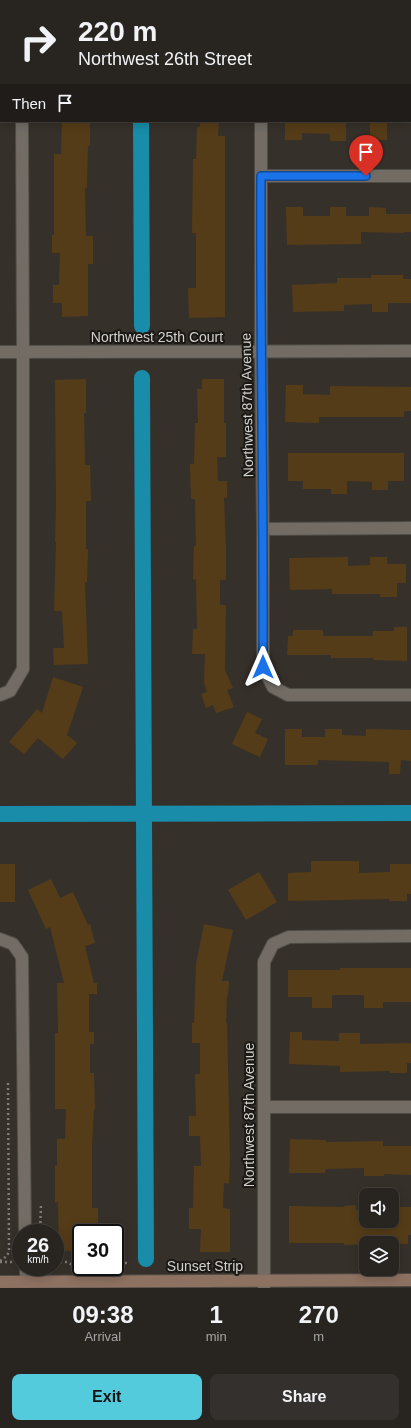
<!DOCTYPE html>
<html lang="en">
<head>
<meta charset="utf-8">
<style>
  body { margin:0; font-family:Arial,sans-serif; background:#34302d; color:#f1f3f6; height:100vh; display:flex; flex-direction:column; font-size:15px; white-space:nowrap }
  * { box-sizing:border-box; margin:0 }
  p { font-size:13px; color:#a5a4a5 }
  .icon { flex:none; width:22px; height:22px; fill:none; stroke:currentColor; stroke-width:2; stroke-linecap:round; stroke-linejoin:round }
  .map { position:relative; height:1288px; overflow:hidden }
  .details { display:flex; flex-direction:column; background:#282420; flex:1 }
  .details>* { flex:none }
  .banner { position:absolute; left:0px; top:0px; width:411px; height:122px; box-shadow:0 2px 10px #0003,0 0 0 1px #44413e; background:#282420; color:#f1f3f6; overflow:hidden }
  .fabs { position:absolute; left:359px; top:1188px; display:grid; gap:8px }
  .fabs a { display:grid; place-items:center; width:40px; height:40px; border-radius:8px; background:#282420; box-shadow:0 2px 10px #0003,0 0 0 1px #44413e; font-size:20px }
  .speed { position:absolute; left:12px; top:1224px; display:flex; gap:8px; font-size:20px; font-weight:700; text-align:center }
  .speed>* { display:grid; place-content:center; width:52px; height:52px; border-radius:50%; background:#282420; box-shadow:0 2px 10px #0003,0 0 0 1px #44413e; line-height:1 }
  .speed small { font-size:10px; font-weight:400 }
  .speed .limit { border:2px solid #111; border-radius:6px; background:#fff; color:#111 }
  .pin { position:absolute; display:grid; place-items:center; width:34px; height:34px; color:#fff; margin:-41px -17px; border-radius:50% 50% 50% 0; rotate:-45deg; box-shadow:0 0 4px #0007 }
  .pin .icon { rotate:45deg }
  .me { position:absolute; width:44px; margin:-22px; rotate:0deg; stroke-linejoin:round; filter:drop-shadow(0 0 3px #0008) }
  .turn { display:flex; align-items:center; gap:14px; height:84px; padding:0 12px; font-size:18px }
  .turn .icon { width:52px; height:52px; stroke-width:2.5 }
  .turn b { display:block; font-size:28px; line-height:34px }
  .then { display:flex; align-items:center; height:38px; padding:0 12px; background:#0003; gap:8px; font-size:15px }
  .eta { display:flex; justify-content:space-evenly; align-items:center; height:68px; text-align:center }
  .eta b { font-size:24px; font-weight:600; line-height:28px }
  .primary-button { display:flex; gap:8px; margin-top:auto; padding:8px 12px }
  .primary-button a { flex:1; height:46px; border-radius:8px; background:#54cadd; color:#111; font-size:16px; font-weight:600; line-height:46px; text-align:center }
  .primary-button a+a { background:#34302d; color:#f1f3f6 }
  .map>svg:first-child { display:block }
  .lines { fill:none; stroke-linecap:round; stroke-linejoin:round }
  .canal { stroke:#188ca9; stroke-width:16 }
  .building { fill:#553c18 }
  .street-casing { stroke:#504c46; stroke-width:14 }
  .secondary-casing { stroke:#504c46; stroke-width:14 }
  .path { stroke:#817c77; stroke-width:2.5; stroke-dasharray:2 3; stroke-linecap:butt }
  .street { stroke:#726c65; stroke-width:12 }
  .secondary { stroke:#8d7161; stroke-width:12 }
  .route-casing { stroke:#114b97; stroke-width:10 }
  .route { stroke:#1a73e8; stroke-width:7 }
  .labels { text-anchor:middle; stroke-width:4; stroke-linejoin:round; paint-order:stroke }
  .street-label { font-size:14px; fill:#d4d0cc; stroke:#1b1916 }
</style>
</head>
<body>
<div class="map">
<svg width="411" height="1288" viewBox="0 0 411 1288">
  <rect width="100%" height="100%" fill="#36302a"/>
  <g class="lines">
    <path class="canal" d="M140 0V1
      M141 121 142 326
      M142 378 146 1259
      M0 814 411 813"/>
  </g>
  <path class="building" d="M62 121H90V146H88L87 188H85L86 236H93V264H88V316L62 317V303H53V285H59L60 253H52V235H54V154H61Z
    M200 121H219L218 136H225V317L189 318 188 288H196V233H192L193 159H196L197 127H200Z
    M285 121H346V141H330V134L302 133V140H285Z
    M370 121H387V140H370Z
    M286 207H303V216H330V207H346V216H369V207L386 208V214H411V232H404V233L361 232V244L287 245Z
    M371 275H403V279H411V303H388V312H372V304L344 305V311L293 312 292 285 337 283V278H371Z
    M86 379V413H84L85 465H90L91 501H86V549H88L87 582H85L88 664 54 665 53 648H64L62 611H54L56 542H55L56 507 55 380Z
    M202 379H224V423H226V457H217L218 481H227V498H224L226 547V580H220V605H226L225 670 233 688 227 690 234 707 216 713 213 705 206 708 201 694 207 692 204 683 205 654H192L193 629H197L196 580 193 579 194 546H196L195 499H191L190 464H194L195 423H198L197 389H202Z
    M286 385H303V394L330 395V386L411 387V411H404V417H319V423L285 422Z
    M288 453H404V481H388V490H372V482L347 481V494H331V489H303V481H288Z
    M348 557V566L370 565V557H387V564H406V583H397V597H380V594H332V589L290 590 289 558Z
    M394 627H407V661L373 660V658H331V655H287L288 636H293V630H323V636H373V631H394Z
    M53 677 83 687 67 735 77 743 63 759 38 738 24 754 9 742 37 709 42 713Z
    M247 712 262 719 255 733 268 739 260 757 232 744Z
    M285 729H302V737H325V729H342V735L366 736V729L411 730V761L401 760 400 774H389V762L318 760V765H285Z
    M311 861H359V873L390 872V864H411V894H407V901H389V899L288 901V873L311 872Z
    M0 864H15V902H0Z
    M259 872 277 902 246 920 228 890Z
    M51 879 60 898 73 892 88 925 90 924 95 943 85 946 94 983H97V994H89V1032H94V1044H90V1073H94L95 1109H94L92 1145V1208H98V1233H81V1251H59L58 1202H55V1166H57V1139H65L66 1109H55V1033H58L57 983H64L50 927 46 929 28 890Z
    M204 924 233 930 222 981H229L228 996 227 995 226 1023H227L230 1159 229 1184 224 1183 223 1208 230 1209V1252H200L201 1229H189V1208H193L194 1166H201L200 1136H189V1116H196L195 1074H200V1043H192V1023H194L196 964Z
    M340 968H411V1002H383V1008H364V995H332V1008H312V997H288V970H340Z
    M290 1032H302V1040L339 1041V1033H360V1044L411 1043V1063H407V1073H390V1071L340 1072V1066L289 1064Z
    M290 1139 326 1140V1142L383 1141V1146H411V1175L384 1174V1176H364V1168L326 1169 325 1173H289Z
    M356 1205V1210H366V1221H392V1207H411V1235H408V1244L366 1243V1244L344 1245V1243H289V1206L344 1207V1206Z"/>
  <g class="lines">
    <g class="street-casing">
      <path id="street" d="M21 0V1
        M410 4H411
        M261 121V352L263 529V667L273 687 288 695H411
        M261 176H411
        M0 352 411 351
        M263 529 411 528
        M0 695 10 691 23 669V353L22 121
        M0 939 13 944 22 957 25 1233
        M265 1107H411
        M26 1267V1282
        M264 1288V962L273 944 289 937 411 936"/>
    </g>
    <g class="secondary-casing">
      <path id="secondary" d="M0 1282 411 1280"/>
    </g>
    <path class="path" d="M40 1233 41 1204
      M0 1261 7 1256 9 1251 8 1082
      M0 1262H16
      M55 1262H66L77 1267 81 1265
      M115 1263H130"/>
    <use href="#street" class="street"/>
    <use href="#secondary" class="secondary"/>
  </g>
  <g class="lines">
    <g class="route-casing">
      <path id="route" d="M263 667C264 503 260 339 261 176H366"/>
    </g>
    <use href="#route" class="route"/>
  </g>
  <g class="labels">
    <g class="street-label">
      <text x="157" y="342">Northwest 25th Court</text>
      <text transform="translate(247 405) rotate(-91)" y="5">Northwest 87th Avenue</text>
      <text transform="translate(249 1115) rotate(-90)" y="5">Northwest 87th Avenue</text>
      <text x="205" y="1271">Sunset Strip</text>
    </g>
  </g>
</svg>
<div class="fabs">
<a><svg class="icon" aria-label="sound" viewBox="0 0 24 24"><path d="M4 9h4l5-4v14l-5-4H4zM17 9q2 3 0 6"/></svg></a>
<a><svg class="icon" aria-label="layers" viewBox="0 0 24 24"><path d="M12 4l9 5-9 5-9-5zM3 14l9 5 9-5"/></svg></a>
</div>
<div class="speed"><div>26<small>km/h</small></div><div class="limit">30</div></div>
<div class="pin" style="left:366px;top:176px;background:#d93025"><svg class="icon" aria-label="arrive" viewBox="0 0 24 24"><path d="M6 21V4h12l-3 4 3 4H6"/></svg></div>
<svg class="me" style="left:263px;top:667px" viewBox="-20 -20 40 40"><path d="M0-17L14 15 0 8-14 15z" fill="#1a73e8" stroke="#fff" stroke-width="4"/></svg>
<div class="banner">
<div class="turn"><svg class="icon" aria-label="right" viewBox="0 0 24 24"><path d="M7 20v-9h11M14 6l5 5-5 5"/></svg><div><b>220 m</b>Northwest 26th Street</div></div>
<div class="then">Then<svg class="icon" aria-label="arrive" viewBox="0 0 24 24"><path d="M6 21V4h12l-3 4 3 4H6"/></svg></div>
</div>
</div>
<section class="details">
<div class="eta">
<div><b>09:38</b><p>Arrival</p></div>
<div><b>1</b><p>min</p></div>
<div><b>270</b><p>m</p></div>
</div>
<div class="primary-button"><a>Exit</a><a>Share</a></div>
</section>
</body>
</html>
